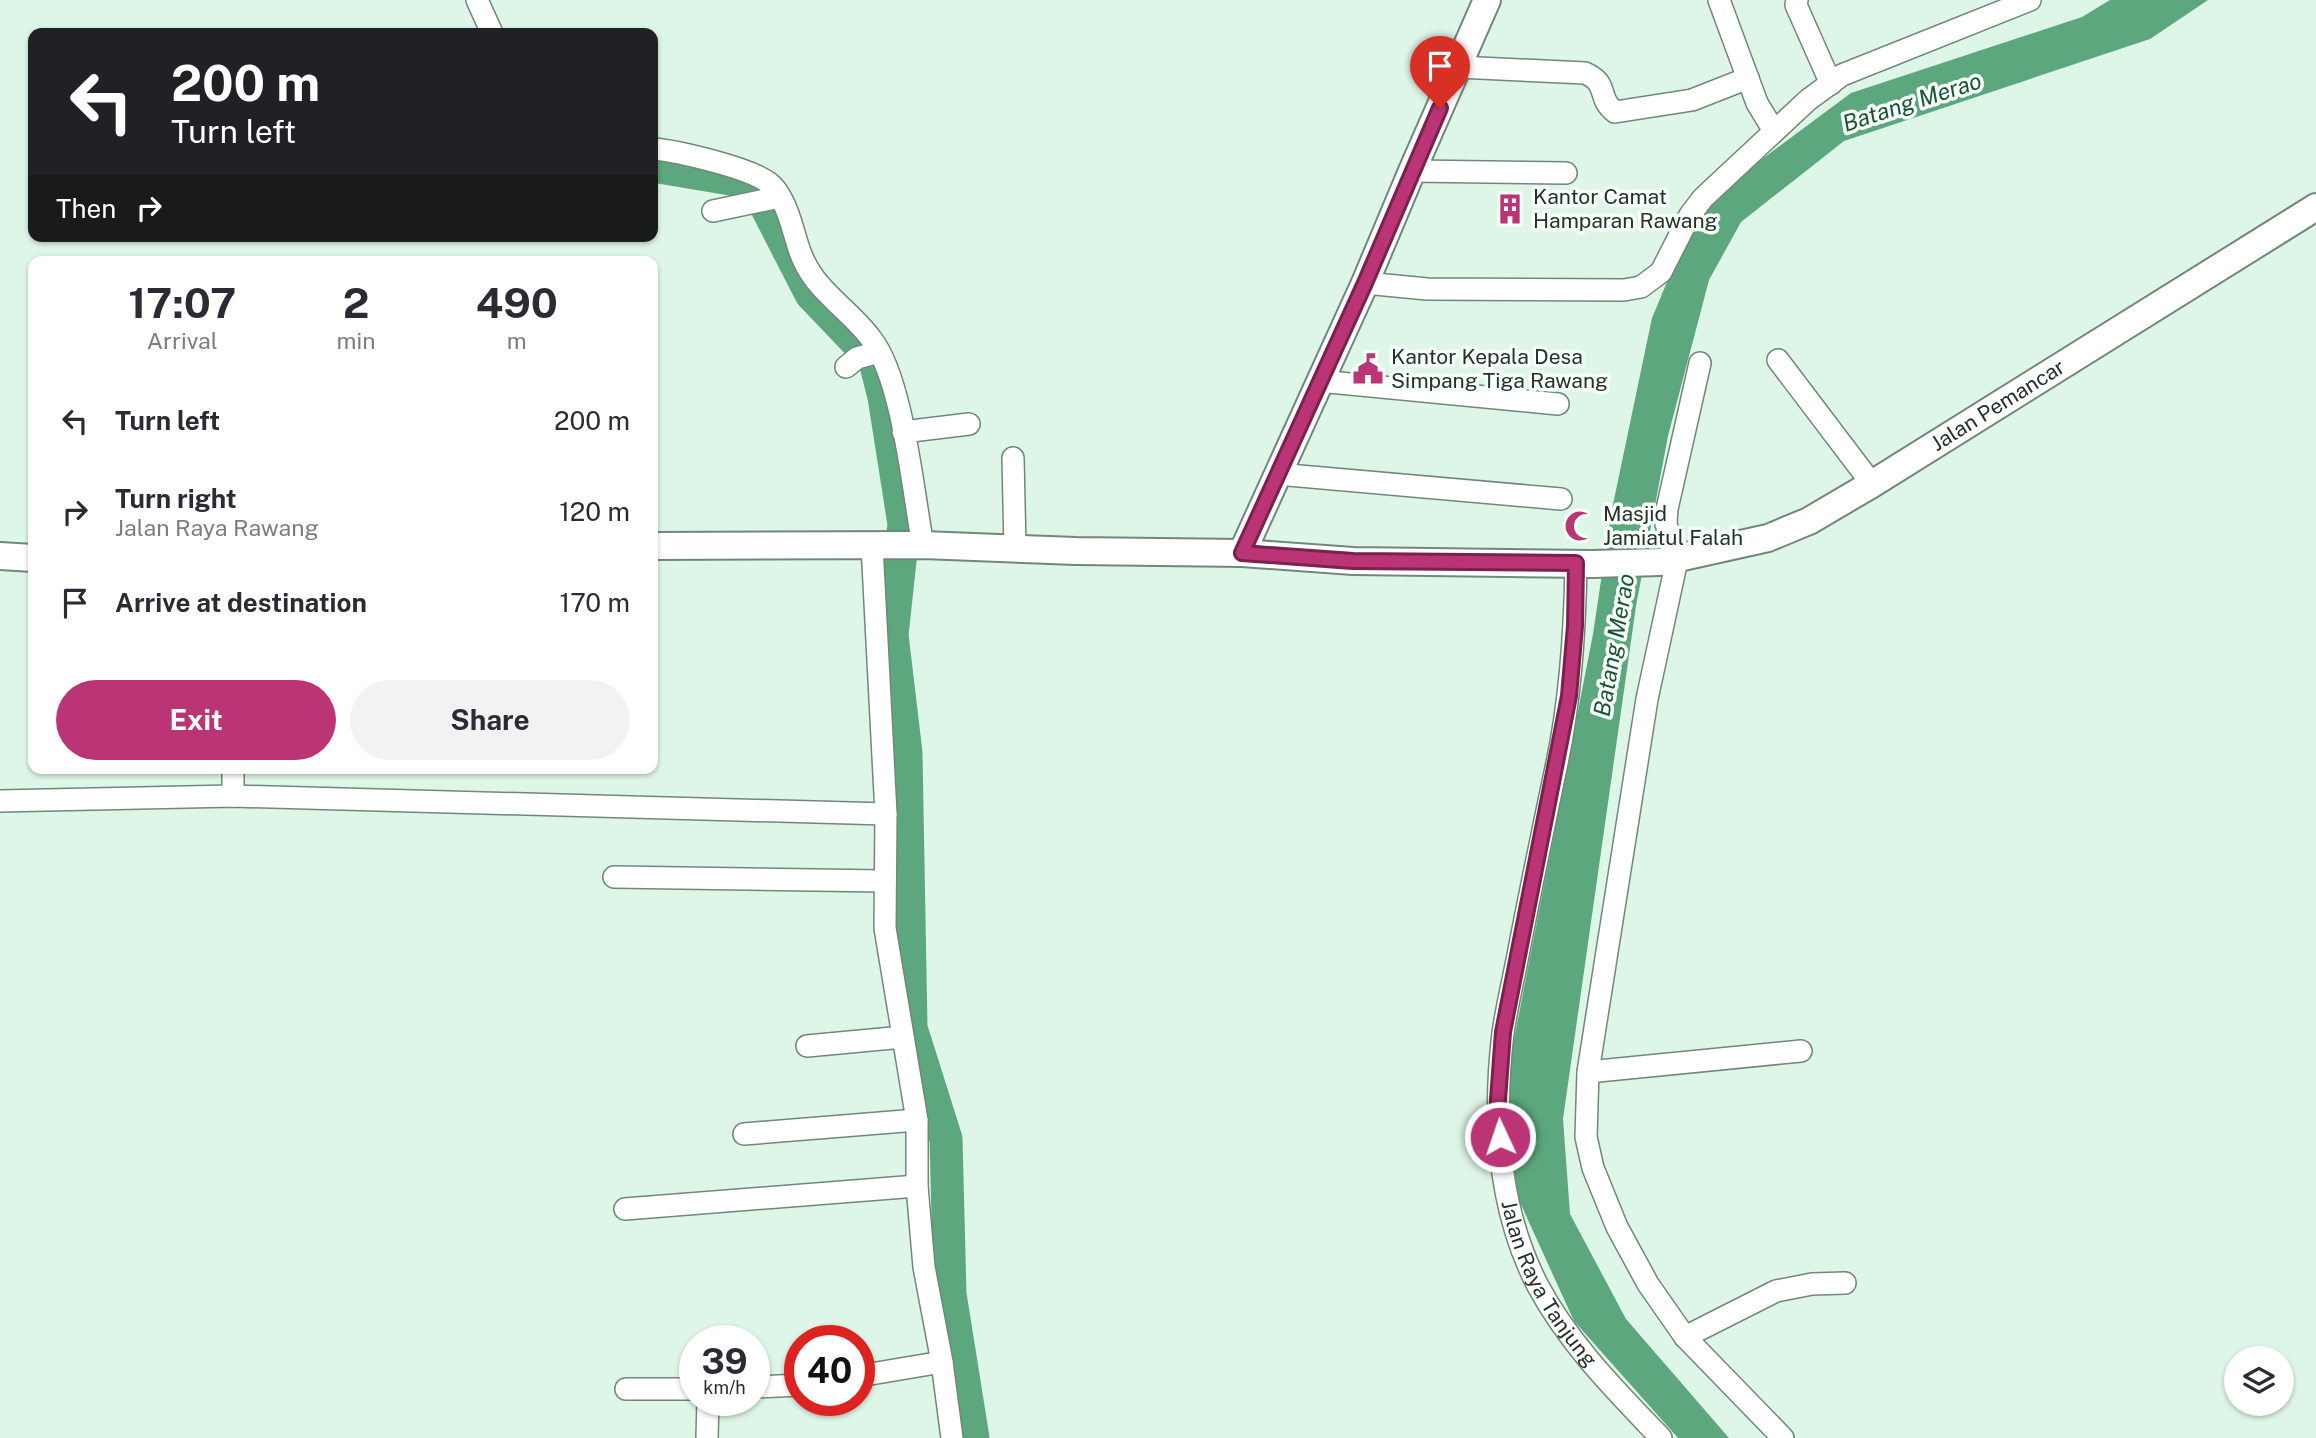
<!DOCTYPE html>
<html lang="en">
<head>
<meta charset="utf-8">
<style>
  body { margin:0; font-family:"Public Sans",sans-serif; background:#f2f2f3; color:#2b2b33; height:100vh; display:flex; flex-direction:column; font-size:26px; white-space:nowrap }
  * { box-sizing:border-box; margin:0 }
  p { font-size:23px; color:#7c7c81 }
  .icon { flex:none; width:38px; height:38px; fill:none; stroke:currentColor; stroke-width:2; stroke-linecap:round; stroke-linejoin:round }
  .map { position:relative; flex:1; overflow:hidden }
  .drawer { position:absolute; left:28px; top:256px; width:630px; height:518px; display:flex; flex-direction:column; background:#fff; border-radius:14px; box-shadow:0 2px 5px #0004 }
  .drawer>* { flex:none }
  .hud { position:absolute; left:28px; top:28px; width:630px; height:214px; border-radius:14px; box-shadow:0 2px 5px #0004; background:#202124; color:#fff; overflow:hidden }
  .tools { position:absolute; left:2224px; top:1346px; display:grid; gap:14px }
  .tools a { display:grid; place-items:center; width:70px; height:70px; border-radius:50%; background:#fff; box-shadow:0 2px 5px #0004; font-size:35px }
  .speed { position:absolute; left:679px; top:1325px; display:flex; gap:14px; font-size:35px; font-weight:700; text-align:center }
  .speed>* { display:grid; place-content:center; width:91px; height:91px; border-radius:50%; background:#fff; box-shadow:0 2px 5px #0004; line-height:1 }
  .speed small { font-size:18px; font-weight:400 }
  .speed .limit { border:10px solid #d22; background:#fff; color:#111 }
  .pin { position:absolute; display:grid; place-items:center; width:60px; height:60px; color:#fff; margin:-72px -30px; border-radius:50% 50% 50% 0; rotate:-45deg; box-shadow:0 0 7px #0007 }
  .pin .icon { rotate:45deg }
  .me { position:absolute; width:77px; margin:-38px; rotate:357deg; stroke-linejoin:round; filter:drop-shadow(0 0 5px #0008) }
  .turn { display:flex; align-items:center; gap:24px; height:147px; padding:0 28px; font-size:32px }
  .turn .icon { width:91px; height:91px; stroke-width:2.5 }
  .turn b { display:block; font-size:49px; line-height:60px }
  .then { display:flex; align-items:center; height:66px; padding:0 28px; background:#0003; gap:14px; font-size:26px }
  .eta { display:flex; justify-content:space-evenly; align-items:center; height:119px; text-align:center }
  .eta b { font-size:42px; font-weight:700; line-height:49px }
  .primary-button { display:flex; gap:14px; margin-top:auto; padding:14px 28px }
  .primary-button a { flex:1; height:80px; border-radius:42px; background:#bb3475; color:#fff; font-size:28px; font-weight:700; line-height:80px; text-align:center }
  .primary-button a+a { background:#f2f2f3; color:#2b2b33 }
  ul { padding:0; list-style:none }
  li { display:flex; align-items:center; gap:21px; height:91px; padding:0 28px }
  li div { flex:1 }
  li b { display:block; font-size:26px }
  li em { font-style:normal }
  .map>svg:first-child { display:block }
  .water { fill:#5ca77d }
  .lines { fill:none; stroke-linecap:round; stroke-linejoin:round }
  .river { stroke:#5ca77d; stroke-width:33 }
  .minor-casing { stroke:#72877a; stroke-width:24 }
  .major-casing { stroke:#72877a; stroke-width:30 }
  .minor { stroke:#fff; stroke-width:21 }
  .major { stroke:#fff; stroke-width:26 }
  .route-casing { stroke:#7a224c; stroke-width:18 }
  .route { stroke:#bb3475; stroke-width:12 }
  .labels { text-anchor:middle; stroke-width:7; stroke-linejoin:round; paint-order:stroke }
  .poi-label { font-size:21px; fill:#27302a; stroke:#f6fff9; text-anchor:start }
  .street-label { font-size:21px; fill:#27302a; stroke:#f6fff9 }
  .water-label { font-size:23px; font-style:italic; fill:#1a5336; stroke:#f6fff9 }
</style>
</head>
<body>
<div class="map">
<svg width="2316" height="1438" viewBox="0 0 2316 1438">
  <rect width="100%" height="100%" fill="#def6e7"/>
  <path class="water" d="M2110 0H2208L2150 39 1844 141 1741 222 1709 280 1668 436 1636 606 1563 1119 1570 1214 1626 1319 1729 1438H1678L1574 1321 1518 1198 1508 1142 1509 1065 1593 634 1611 514 1652 318 1687 234 1734 180 1851 93 2082 17Z"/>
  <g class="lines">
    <path class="river" d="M653 166 754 183 811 294 875 361 884 397 904 524 892 635 906 753 911 1028 946 1139 950 1294 973 1438"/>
    <g class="minor-casing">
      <g id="minor">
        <path d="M477 0 492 33"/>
        <path d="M1719 0 1757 103 1774 131"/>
        <path d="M1797 0 1796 5 1831 84"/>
        <path d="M1458 67 1585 73C1610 84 1596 97 1615 112L1692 100 1748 78"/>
        <path d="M653 149C678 151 750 168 769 183 774 187 779 194 782 200 796 226 794 251 814 278 831 301 856 317 872 340 903 380 913 493 923 545"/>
        <path d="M1412 171 1566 173"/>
        <path d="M713 211 780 197"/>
        <path d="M1365 283 1427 289 1624 290 1641 287 1661 272 1690 215 1703 198 1808 100 1842 75 2030 0"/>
        <path d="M1778 360 1872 484"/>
        <path d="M1700 363 1667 509 1666 524 1677 560 1647 699 1588 1072 1586 1137 1593 1168 1617 1227 1648 1284 1685 1337 1783 1438"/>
        <path d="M846 367 857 358 879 352"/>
        <path d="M1319 381 1558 404"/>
        <path d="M903 432 969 424"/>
        <path d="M1013 458 1015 549"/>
        <path d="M1277 474 1561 499"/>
        <path d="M872 545 886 814 885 928 917 1120V1186L924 1267 942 1362 952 1438"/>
        <path id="s1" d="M1576 563C1575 631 1571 697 1557 763 1544 825 1531 887 1519 950 1514 977 1507 1005 1503 1033 1493 1117 1498 1209 1538 1286 1569 1344 1616 1391 1661 1438"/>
        <path d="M233 796V768"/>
        <path d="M0 801 233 796 886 814"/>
        <path d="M614 877 885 881"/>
        <path d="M807 1046 903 1037"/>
        <path d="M1588 1072 1801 1051"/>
        <path d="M744 1134 917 1120"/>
        <path d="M625 1209 917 1186"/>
        <path d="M1685 1337 1776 1291 1812 1284 1845 1283"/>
        <path d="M859 1376 942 1362"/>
        <path d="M754 1387 800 1385"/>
        <path d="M626 1389H695"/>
        <path d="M707 1438 708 1400"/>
      </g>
    </g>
    <g class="major-casing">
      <g id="major">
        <path id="s2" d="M653 546 923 545 1076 551 1242 553 1353 561 1593 564 1660 562 1768 538 1809 521 1872 484 2316 207"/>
        <path d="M1242 553 1365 283 1412 171 1487 0"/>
        <path d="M0 556 33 558"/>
      </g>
    </g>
    <use href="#minor" class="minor"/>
    <use href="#major" class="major"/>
  </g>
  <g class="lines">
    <g class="route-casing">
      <path id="route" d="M1440 108 1365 283 1242 553 1353 561 1576 563 1575 626 1569 696 1503 1032 1497 1113 1500 1137"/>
    </g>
    <use href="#route" class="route"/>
  </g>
  <defs>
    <g id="building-bare" transform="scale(2.415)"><path d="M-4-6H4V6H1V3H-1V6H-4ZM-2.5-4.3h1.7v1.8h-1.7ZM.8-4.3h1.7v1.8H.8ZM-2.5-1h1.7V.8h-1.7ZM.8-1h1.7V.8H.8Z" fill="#bb3475" stroke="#f6fff9" stroke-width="2.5" paint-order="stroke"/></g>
    <g id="civic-bare" transform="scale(2.415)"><path d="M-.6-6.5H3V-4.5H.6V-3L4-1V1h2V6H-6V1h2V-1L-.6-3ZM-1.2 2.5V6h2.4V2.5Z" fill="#bb3475" stroke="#f6fff9" stroke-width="2.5" paint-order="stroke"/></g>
    <g id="mosque-bare" transform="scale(2.415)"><path d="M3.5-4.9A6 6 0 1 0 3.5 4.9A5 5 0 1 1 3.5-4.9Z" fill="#bb3475" stroke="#f6fff9" stroke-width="2.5" paint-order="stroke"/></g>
  </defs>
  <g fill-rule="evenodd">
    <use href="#building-bare" x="1510" y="209"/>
    <use href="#civic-bare" x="1368" y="369"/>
    <use href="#mosque-bare" x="1580" y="526"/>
  </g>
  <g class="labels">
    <g class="poi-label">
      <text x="1533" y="204">Kantor Camat<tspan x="1533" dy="24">Hamparan Rawang</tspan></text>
      <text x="1391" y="364">Kantor Kepala Desa<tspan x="1391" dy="24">Simpang Tiga Rawang</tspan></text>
      <text x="1603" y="521">Masjid<tspan x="1603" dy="24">Jamiatul Falah</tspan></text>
    </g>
    <g class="street-label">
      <text dy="7" stroke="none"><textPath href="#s2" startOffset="1384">Jalan Pemancar</textPath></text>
      <text dy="7" stroke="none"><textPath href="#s1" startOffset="738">Jalan Raya Tanjung</textPath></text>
    </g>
    <g class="water-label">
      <text transform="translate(1912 102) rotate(-18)" y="8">Batang Merao</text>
      <text transform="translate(1614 645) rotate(-80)" y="8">Batang Merao</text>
    </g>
  </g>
</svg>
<div class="tools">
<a><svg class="icon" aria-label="layers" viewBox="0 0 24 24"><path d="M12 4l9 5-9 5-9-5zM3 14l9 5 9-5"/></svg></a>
</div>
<div class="speed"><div>39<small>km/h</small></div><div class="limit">40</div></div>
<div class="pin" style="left:1440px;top:108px;background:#d93025"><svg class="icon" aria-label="arrive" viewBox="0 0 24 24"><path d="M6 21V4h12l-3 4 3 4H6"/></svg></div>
<svg class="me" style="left:1500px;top:1137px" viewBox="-20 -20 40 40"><circle r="17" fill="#bb3475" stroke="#fff" stroke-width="3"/><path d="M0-11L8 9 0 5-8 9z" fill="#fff"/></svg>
<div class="hud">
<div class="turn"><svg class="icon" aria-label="left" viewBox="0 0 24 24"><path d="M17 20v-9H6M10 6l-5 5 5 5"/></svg><div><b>200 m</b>Turn left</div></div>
<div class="then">Then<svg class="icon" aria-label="right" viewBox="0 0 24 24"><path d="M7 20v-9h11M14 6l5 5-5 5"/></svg></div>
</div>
<section class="drawer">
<div class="eta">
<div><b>17:07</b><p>Arrival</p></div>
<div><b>2</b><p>min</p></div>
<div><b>490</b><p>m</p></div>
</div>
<ul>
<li><svg class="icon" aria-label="left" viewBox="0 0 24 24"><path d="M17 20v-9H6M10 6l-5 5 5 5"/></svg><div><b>Turn left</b></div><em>200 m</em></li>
<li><svg class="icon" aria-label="right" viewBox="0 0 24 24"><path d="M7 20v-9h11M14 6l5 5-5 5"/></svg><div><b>Turn right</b><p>Jalan Raya Rawang</p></div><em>120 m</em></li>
<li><svg class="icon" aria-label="arrive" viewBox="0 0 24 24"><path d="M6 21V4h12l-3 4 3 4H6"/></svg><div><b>Arrive at destination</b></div><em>170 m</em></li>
</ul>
<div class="primary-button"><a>Exit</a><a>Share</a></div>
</section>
</div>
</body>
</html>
